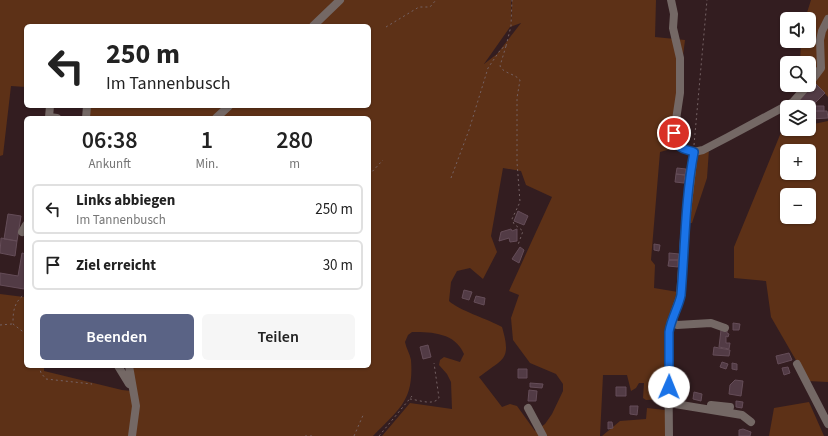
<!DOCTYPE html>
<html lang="de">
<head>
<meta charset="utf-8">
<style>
  body { margin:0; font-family:"Source Sans 3",sans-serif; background:#f6f6f6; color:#222; height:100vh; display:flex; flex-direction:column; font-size:15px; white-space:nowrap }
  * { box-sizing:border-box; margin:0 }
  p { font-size:13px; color:#767676 }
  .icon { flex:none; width:22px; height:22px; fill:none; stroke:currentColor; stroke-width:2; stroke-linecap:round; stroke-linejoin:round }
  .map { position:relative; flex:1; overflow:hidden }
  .sheet { position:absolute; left:24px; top:116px; width:347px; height:252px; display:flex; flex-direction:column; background:#fff; border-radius:6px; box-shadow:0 1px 3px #0004 }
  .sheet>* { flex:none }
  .guide { position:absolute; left:24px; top:24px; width:347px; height:84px; border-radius:6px; box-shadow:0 1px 3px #0004; background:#fff; color:#222; overflow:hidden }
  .tools { position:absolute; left:780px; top:12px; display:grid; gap:8px }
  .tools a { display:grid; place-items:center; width:36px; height:36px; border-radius:6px; background:#fff; box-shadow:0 1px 3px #0004; font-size:20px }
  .pin { position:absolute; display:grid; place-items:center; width:34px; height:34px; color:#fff; margin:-17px; border:2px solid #fff; border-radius:50%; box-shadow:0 1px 4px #0007 }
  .me { position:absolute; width:44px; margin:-22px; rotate:1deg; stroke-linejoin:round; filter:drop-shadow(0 0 3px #0008) }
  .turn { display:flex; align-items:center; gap:14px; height:84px; padding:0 16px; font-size:18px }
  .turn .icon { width:52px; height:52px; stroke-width:2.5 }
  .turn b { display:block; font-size:28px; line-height:34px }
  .eta { display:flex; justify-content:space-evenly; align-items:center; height:68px; text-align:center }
  .eta b { font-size:24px; font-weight:600; line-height:28px }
  .primary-button { display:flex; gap:8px; margin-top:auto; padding:8px 16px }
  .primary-button a { flex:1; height:46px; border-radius:6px; background:#5a6385; color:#fff; font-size:16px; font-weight:600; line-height:46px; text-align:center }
  .primary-button a+a { background:#f6f6f6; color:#222 }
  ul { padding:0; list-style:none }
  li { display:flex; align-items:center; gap:12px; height:50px; margin:0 8px 6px; padding:0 8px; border:2px solid #e0e0e0; border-radius:6px }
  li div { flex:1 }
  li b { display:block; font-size:15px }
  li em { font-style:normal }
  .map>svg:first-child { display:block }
  .green { fill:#5d3117; fill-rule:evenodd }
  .building { fill:#523b45; stroke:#654d58 }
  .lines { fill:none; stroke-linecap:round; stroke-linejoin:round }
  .path { stroke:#756264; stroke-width:1; stroke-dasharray:2 3; stroke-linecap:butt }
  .minor { stroke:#746865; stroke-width:8 }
  .route-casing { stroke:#114b97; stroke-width:10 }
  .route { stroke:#1a73e8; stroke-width:7 }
</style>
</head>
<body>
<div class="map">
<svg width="828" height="436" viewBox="0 0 828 436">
  <rect width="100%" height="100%" fill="#331d20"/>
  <path class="green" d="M0 0H511V26L512 0H656L655 37 685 40 671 149 660 152 651 260 655 265 654 288 678 292 669 319 666 399 646 400 643 398 644 383H639L636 388 631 391 627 375H603L600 436H382L410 403 452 409 451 382 447 374 439 365 440 360 444 357 460 362 464 354C455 333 433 332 412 332L408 335 405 342C406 348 410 354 411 360 414 401 399 409 373 436H0V294L24 297 26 296V366H44V371L122 390 131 391 128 366H369V118H88L90 106H369V26H26V87L11 86 3 155 0 156ZM521 23 497 54 484 64 510 27ZM503 168 521 171 526 185 552 197 509 291 519 295 511 318 513 340 530 363 556 374 563 384V391L552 414 545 424 535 431 517 406 510 404 502 407 479 377C503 358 512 361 502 327 488 319 458 310 449 301L451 282 457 271 470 268 483 279 497 252 491 236Z
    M811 0H828V97L811 79 809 81V63H800L801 41H809V19H805Z
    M828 121V382L808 381 771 317 766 281 734 278V247L782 130 809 129V125ZM787 151H809V173H787ZM787 195H809V217H787Z
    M709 149 707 178 692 223H686L695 152Z
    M809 402 824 436H769L774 408Z
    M647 408 665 410 666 436H602L620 421 646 419Z"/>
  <path class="building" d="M815 83 825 93 815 103 805 105 799 99Z
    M815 106H824V111H815Z
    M810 111H827L828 118 811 119Z
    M677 168 686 169 685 175 676 174Z
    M676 174 685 175 684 183 675 182Z
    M518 211 528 216 524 225 514 221Z
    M8 214 21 216 17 241 4 239Z
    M511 229 512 231 517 229V241L510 242 509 238 499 241 501 232Z
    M1 238 17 241 15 256 0 253Z
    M654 244 660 245 659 251 654 250Z
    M520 247 524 250 519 263 512 259Z
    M22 253 26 254 24 289 0 285V273L18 276Z
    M669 253 679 254 678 260H669Z
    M669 260H678V267L668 266Z
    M464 290 472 292 469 300 462 298Z
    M476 296 485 298 484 305 474 302Z
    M733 323 740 324 739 330H733Z
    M721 330H727V333L729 334 728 337 726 336V343H730L729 349 719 347Z
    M428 345 431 357 423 359 420 347Z
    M714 347 730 350 729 356 713 355Z
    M789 353 792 360 778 364 776 356Z
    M722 362 728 364 726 369 720 367Z
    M732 363 737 364V370L732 369Z
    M788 367 790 373 784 375 782 368Z
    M518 369H527V378H518Z
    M735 380 743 381 741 396 729 394 730 385Z
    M530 383 543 384 542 388 530 387Z
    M616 387H626V396H616Z
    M529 390 537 391 536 401H528Z
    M694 392 702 394 701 401 693 399Z
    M736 401 743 402 742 408 736 407Z
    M630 406H638L637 415 630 414Z
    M608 422H612L613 428 608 429Z
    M743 429 751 432 750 436H739V430Z"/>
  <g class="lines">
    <path class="path" d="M386 27 419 7H430L436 0
      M506 46 500 66C504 74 514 73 520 80L517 98V162L520 202 512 219 514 224 523 231 518 245
      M694 145 707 0
      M369 175 383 160
      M451 178 469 130 488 68 501 49 506 46 511 26 512 0
      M26 293C14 302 13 310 13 324L26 334
      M0 325 12 324
      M39 366 41 373 46 379 92 384
      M410 399C419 400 433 406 439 398L434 363
      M305 436H313
      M354 436 364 413
      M379 436 412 396"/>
    <path class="minor" d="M671 0 674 14 673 28 680 58V93L674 133 677 144 681 148 694 152
      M313 26 340 0
      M809 84 821 68 820 40 822 31 828 19
      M50 106 49 117 57 118
      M86 118 87 106
      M216 118 229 106
      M22 232 26 225
      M671 321 677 325 711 323 725 328
      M797 364 828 424
      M118 366 129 384
      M129 366 136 406 132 436
      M669 403 742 415 751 422
      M711 405 730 407
      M528 408 543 436
      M669 436 668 340 670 325 680 297 684 238 694 152 703 150 728 137 793 102 808 85"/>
  </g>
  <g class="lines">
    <g class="route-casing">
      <path id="route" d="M669 387V332C671 319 679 306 681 295 685 247 685 199 694 152 680 148 678 149 674 133"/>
    </g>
    <use href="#route" class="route"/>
  </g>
</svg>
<div class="tools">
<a><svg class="icon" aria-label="sound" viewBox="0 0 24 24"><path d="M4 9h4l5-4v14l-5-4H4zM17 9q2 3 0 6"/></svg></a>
<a><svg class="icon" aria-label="search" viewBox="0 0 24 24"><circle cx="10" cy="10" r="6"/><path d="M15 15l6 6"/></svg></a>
<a><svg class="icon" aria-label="layers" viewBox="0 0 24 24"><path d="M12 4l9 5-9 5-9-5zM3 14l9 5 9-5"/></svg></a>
<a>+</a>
<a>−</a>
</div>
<div class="pin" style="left:674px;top:133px;background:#d93025"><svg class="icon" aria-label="arrive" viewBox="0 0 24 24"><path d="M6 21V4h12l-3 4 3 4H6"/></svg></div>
<svg class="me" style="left:669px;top:387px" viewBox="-20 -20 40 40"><circle r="19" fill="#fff"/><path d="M0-13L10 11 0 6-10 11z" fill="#1a73e8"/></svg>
<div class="guide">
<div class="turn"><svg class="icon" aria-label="left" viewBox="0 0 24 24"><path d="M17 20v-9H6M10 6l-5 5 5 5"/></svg><div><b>250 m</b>Im Tannenbusch</div></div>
</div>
<section class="sheet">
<div class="eta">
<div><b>06:38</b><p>Ankunft</p></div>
<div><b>1</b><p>Min.</p></div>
<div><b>280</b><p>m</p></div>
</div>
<ul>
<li><svg class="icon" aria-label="left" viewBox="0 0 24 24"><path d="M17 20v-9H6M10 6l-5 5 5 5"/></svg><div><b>Links abbiegen</b><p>Im Tannenbusch</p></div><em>250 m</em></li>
<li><svg class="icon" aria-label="arrive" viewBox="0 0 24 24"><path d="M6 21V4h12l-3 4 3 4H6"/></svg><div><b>Ziel erreicht</b></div><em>30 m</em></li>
</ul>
<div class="primary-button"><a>Beenden</a><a>Teilen</a></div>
</section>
</div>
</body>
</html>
